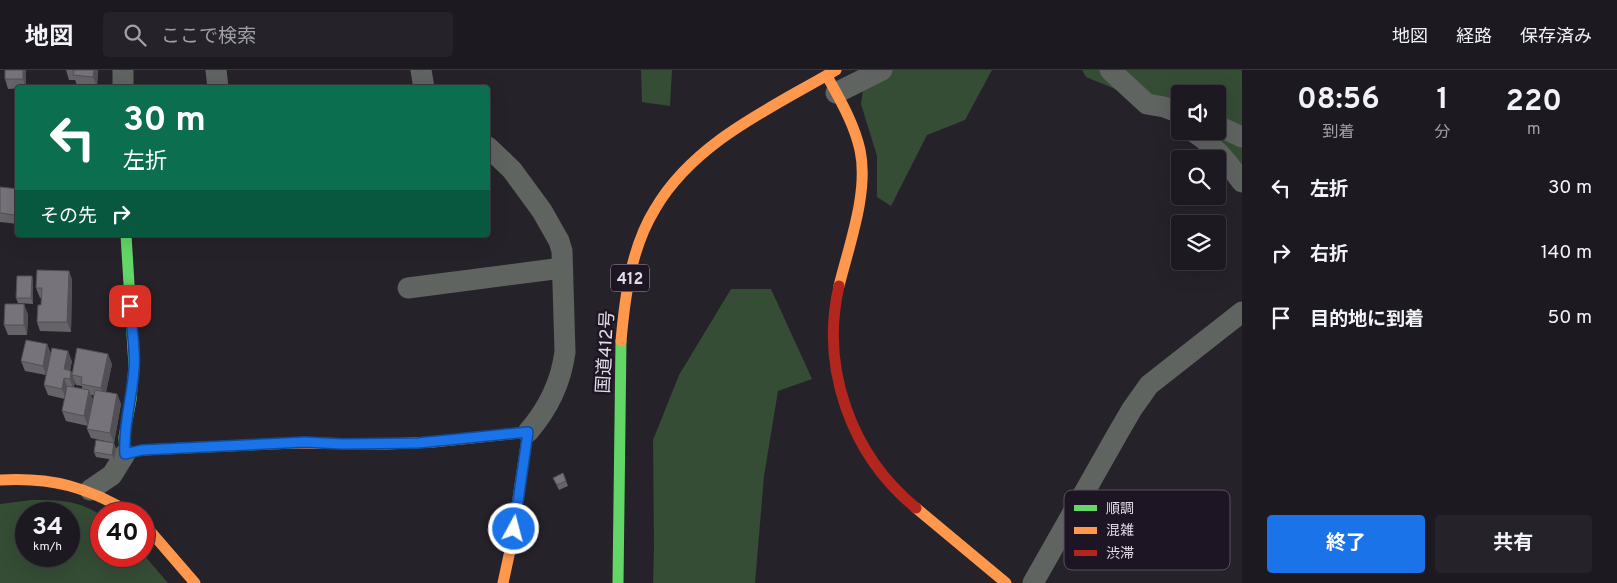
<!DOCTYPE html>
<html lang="ja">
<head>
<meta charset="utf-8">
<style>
  body { margin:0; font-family:Overpass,"Noto Sans JP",sans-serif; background:#252329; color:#f1f3f6; height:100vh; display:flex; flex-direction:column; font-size:19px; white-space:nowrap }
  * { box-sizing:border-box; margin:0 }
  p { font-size:16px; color:#a0a1a5 }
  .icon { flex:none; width:28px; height:28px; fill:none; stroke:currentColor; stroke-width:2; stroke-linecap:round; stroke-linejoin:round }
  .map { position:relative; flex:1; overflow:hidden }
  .side { display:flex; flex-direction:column; background:#1c1a20; width:375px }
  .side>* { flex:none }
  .banner { position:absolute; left:15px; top:15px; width:475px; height:152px; border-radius:5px; box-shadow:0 5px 20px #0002,0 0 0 1px #3a383e; background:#0b6e4f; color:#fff; overflow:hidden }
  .controls { position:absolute; left:1171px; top:15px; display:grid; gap:10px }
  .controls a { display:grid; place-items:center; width:55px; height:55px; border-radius:5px; background:#1c1a20; box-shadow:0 5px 20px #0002,0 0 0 1px #3a383e; font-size:25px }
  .speed { position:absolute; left:15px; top:432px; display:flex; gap:10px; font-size:25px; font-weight:700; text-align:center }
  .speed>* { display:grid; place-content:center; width:65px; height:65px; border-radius:50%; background:#1c1a20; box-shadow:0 5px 20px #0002,0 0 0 1px #3a383e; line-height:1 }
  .speed small { font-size:12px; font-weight:400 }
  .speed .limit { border:8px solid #d22; background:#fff; color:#111 }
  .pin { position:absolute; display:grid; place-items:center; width:42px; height:42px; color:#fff; margin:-21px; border-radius:10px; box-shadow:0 2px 8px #0006 }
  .me { position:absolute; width:55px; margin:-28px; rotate:7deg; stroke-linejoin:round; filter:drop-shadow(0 0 4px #0008) }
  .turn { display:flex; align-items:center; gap:18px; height:105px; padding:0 25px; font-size:22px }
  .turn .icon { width:65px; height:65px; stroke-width:2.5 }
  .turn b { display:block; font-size:35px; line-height:42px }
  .then { display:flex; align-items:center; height:48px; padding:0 25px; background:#0003; gap:10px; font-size:19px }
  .eta { display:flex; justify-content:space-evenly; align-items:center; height:85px; text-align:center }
  .eta b { font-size:30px; font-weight:700; line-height:35px }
  .action { display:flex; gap:10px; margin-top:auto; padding:10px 25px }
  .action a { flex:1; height:58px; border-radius:5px; background:#1a73e8; color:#fff; font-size:20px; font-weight:700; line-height:58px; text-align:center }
  .action a+a { background:#252329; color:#f1f3f6 }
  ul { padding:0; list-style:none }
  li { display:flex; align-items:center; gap:15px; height:65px; padding:0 25px }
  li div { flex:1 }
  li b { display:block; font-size:19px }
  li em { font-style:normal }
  header { display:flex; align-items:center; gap:30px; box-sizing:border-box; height:70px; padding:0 25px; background:#1c1a20; border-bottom:1px solid #3a383e }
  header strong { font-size:24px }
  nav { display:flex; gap:28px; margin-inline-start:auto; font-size:18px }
  .search { width:350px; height:45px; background:#252329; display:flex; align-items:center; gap:12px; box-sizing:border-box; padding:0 18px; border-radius:5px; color:#a0a1a5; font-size:19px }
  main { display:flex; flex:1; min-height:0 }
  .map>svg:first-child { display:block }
  .green { fill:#354c35; fill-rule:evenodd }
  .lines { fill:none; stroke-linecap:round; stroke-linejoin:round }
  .street { stroke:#606460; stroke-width:21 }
  .fast { stroke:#63d668; stroke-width:11 }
  .slow { stroke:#ff974d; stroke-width:11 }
  .jam { stroke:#b3261e; stroke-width:11 }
  .wall { fill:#666369; fill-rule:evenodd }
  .shaded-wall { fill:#535055 }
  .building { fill:#77737a; stroke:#535055 }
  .route-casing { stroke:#114b97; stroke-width:12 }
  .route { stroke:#1a73e8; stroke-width:9 }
  .labels { text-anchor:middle; stroke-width:5; stroke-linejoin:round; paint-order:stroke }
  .shield { fill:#1d1524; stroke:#a6a0ab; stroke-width:1 }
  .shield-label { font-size:16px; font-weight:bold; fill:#e0dbe5 }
  .street-label { font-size:18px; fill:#e0dbe5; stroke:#1d1524 }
  .key { fill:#1d1524; stroke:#58505e; stroke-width:1 }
  .key-label { font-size:14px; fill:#e0dbe5 }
</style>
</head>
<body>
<header>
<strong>地図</strong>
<div class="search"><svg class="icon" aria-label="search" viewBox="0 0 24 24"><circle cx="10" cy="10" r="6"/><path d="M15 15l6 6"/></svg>ここで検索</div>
<nav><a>地図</a><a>経路</a><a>保存済み</a></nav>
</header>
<main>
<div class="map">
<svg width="1242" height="513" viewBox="0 0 1242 513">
  <rect width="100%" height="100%" fill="#26222a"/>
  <path class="green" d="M641 0H672L670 36 642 32Z
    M866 0H992L965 50 927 65 891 136 877 127V86L861 34Z
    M1082 0H1242V98L1215 61H1218V24H1180V46L1086 7Z
    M731 219H771L812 309 778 321 764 406 755 513H653L654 477 653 370 679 305Z
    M32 430C60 430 77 430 101 445V486H144V485L168 513H0V434ZM26 444H69V486H26Z"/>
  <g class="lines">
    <path class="street" d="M216 0 218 18
      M421 0 424 18
      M1110 0 1147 34 1164 37 1180 43
      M123 18V0
      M836 23 882 0
      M1218 56 1242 67
      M1192 61C1212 72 1229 94 1242 112
      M488 77 512 100 542 141 559 171 562 181 565 282C561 312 548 339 528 362
      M408 218 562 198
      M90 420 112 405 125 384
      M1033 513 1118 363 1132 339 1149 315 1242 242"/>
    <path class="fast" d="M126 165 134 296 131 330 124 367 125 384 142 380 294 373
      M618 513 621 271"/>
    <path class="slow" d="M827 6C840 30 854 53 860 80 869 122 849 175 839 216
      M621 271C625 226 631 178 655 139 694 72 771 38 836 0
      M294 373 386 374 433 372 528 362 511 476 503 513
      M0 410C52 407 88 417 132 444
      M916 438 1006 513
      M144 454 195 513"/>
    <path class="jam" d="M839 216C820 298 851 385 916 438"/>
  </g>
  <path class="wall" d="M5 0H26V18L8 19 5 9Z
    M66 0H98L97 17 77 15 75 10H69Z
    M0 117 18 119V154L0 152Z
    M69 201 72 210 71 262 40 261 37 252 41 235 42 228H40L36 218Z
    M32 206 33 211V234L18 233 16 228Z
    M28 244 27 265H8L4 255Z
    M47 274 51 284 72 291 70 301 72 303 112 294 106 322 117 324 121 334 114 373 91 368 87 359 94 325H91L93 330 88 356 66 351 62 341 65 329 48 325 44 315 46 305 25 301 21 291ZM75 312 76 315 82 316V319L74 317Z
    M116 378 114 390 96 387 94 382Z
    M563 403 568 416 559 420 553 408Z"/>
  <path class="shaded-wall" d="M23 0H26V18L23 9Z
    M94 0H98L97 17 93 7Z
    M18 122V152L15 145Z
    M69 201 72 210 71 262 67 252Z
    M32 206 33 211V234L31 228Z
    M24 234 28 244 27 265 24 255Z
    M47 274 51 284 46 306 43 296Z
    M68 281 72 291 68 309 64 299Z
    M108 284 112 294 105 327 101 318Z
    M71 301 75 312 73 319 70 309Z
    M64 308 68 318 66 329 62 319Z
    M89 320 93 330 88 356 84 346Z
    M117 324 121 334 114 373 110 363Z
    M114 373 116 378 114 390 112 385Z"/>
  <path class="building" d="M5 0H23V9H5Z
    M72 0H94L93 7 73 5 74 0Z
    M0 117 18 119 15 145 0 143Z
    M37 200 69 201 67 252H37L38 235H41L42 218H36Z
    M17 206H32L31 228H16Z
    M5 234H24V255H4Z
    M26 270 47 274 43 296 21 291Z
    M52 278 68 281 64 299 71 301 70 309 64 308 62 319 44 315Z
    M77 278 108 284 101 318 81 314 82 307 72 305Z
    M67 316 89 320 84 346 62 341Z
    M95 320 117 324 110 363 87 359Z
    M96 370 114 373 112 385 94 382Z
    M563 403 566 411 557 415 553 408Z"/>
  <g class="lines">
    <g class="route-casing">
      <path id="route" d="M130 236C131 257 136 279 134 299 132 328 123 356 125 384L142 380 305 372 342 374 418 373 528 362 514 459"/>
    </g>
    <use href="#route" class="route"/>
  </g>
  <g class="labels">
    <rect class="shield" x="611" y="194.5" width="38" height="27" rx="4"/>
    <g class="shield-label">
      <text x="630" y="214">412</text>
    </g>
    <g class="street-label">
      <text transform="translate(605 282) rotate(-87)" y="6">国道412号</text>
    </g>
  </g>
  <rect x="1064" y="420" width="166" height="80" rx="8" class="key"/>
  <rect x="1074" y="435" width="23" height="6" fill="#63d668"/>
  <rect x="1074" y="457" width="23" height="7" fill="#ff974d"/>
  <rect x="1074" y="480" width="23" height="6" fill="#b3261e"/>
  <g class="key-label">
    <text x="1106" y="443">順調</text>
    <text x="1106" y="465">混雑</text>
    <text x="1106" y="488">渋滞</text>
  </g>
</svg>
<div class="controls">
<a><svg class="icon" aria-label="sound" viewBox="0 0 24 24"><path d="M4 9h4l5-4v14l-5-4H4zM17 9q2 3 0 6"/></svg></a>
<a><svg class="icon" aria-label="search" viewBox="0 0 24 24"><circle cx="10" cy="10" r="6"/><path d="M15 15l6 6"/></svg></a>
<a><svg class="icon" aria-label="layers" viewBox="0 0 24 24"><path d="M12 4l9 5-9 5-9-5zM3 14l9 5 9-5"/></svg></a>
</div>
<div class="speed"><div>34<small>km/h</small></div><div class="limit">40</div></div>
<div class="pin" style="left:130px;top:236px;background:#d93025"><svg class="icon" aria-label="arrive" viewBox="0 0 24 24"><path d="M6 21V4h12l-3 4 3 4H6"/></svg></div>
<svg class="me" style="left:514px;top:459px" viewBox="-20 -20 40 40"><circle r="17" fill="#1a73e8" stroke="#fff" stroke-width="3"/><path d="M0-11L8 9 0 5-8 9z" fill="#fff"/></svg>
<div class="banner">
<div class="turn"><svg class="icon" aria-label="left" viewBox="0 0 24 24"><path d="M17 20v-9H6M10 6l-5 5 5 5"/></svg><div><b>30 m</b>左折</div></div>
<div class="then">その先<svg class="icon" aria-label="right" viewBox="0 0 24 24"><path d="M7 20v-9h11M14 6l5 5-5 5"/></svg></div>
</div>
</div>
<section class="side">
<div class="eta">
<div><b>08:56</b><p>到着</p></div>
<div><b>1</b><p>分</p></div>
<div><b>220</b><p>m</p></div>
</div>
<ul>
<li><svg class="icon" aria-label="left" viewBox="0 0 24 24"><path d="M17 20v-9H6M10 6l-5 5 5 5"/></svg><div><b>左折</b></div><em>30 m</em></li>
<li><svg class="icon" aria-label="right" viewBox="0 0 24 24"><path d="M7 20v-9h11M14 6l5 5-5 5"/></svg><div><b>右折</b></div><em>140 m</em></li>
<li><svg class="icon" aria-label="arrive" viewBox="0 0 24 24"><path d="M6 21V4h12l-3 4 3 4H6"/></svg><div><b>目的地に到着</b></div><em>50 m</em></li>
</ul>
<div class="action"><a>終了</a><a>共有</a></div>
</section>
</main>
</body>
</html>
